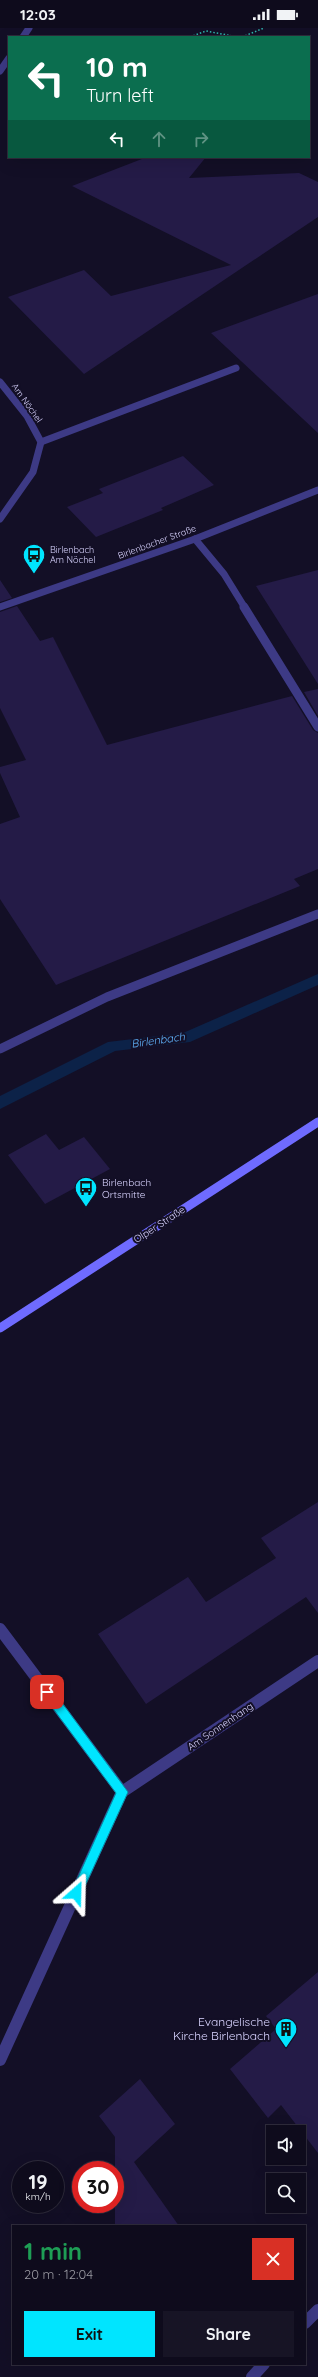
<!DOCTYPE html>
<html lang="en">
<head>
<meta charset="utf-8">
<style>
  body { margin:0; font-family:Quicksand,sans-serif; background:#171425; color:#f1f3f6; height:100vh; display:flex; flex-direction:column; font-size:15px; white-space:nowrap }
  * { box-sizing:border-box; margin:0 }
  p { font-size:13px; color:#9b9ba3 }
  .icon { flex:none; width:22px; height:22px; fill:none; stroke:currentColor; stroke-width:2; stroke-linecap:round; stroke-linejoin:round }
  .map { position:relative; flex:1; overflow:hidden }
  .sheet { position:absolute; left:12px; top:2197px; width:294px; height:140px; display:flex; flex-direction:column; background:#0e0b1c; border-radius:0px; box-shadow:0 4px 16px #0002,0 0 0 1px #2e2b3b }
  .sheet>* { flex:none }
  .hud { position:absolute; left:8px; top:8px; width:302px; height:122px; border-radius:0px; box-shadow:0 4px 16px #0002,0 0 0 1px #2e2b3b; background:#0b6e4f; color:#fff; overflow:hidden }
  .tools { position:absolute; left:266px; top:2097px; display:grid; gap:8px }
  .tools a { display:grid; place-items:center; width:40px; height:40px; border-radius:0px; background:#0e0b1c; box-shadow:0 4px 16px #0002,0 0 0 1px #2e2b3b; font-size:20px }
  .speed { position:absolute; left:12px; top:2133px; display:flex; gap:8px; font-size:20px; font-weight:700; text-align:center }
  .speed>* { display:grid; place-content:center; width:52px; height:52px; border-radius:50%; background:#0e0b1c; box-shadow:0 4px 16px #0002,0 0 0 1px #2e2b3b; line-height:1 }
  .speed small { font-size:10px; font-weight:400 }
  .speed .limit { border:6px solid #d22; background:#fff; color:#111 }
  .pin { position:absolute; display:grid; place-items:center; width:34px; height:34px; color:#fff; margin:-17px; border-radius:8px; box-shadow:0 2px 6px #0006 }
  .me { position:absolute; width:44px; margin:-22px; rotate:25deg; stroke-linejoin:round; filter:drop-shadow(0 0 3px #0008) }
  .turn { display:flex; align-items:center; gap:14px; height:84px; padding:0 12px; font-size:18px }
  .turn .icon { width:52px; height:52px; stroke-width:2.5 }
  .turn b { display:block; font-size:28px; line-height:34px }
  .lanes { display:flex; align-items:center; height:38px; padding:0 12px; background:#0003; justify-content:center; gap:20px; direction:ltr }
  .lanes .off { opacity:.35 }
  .round { display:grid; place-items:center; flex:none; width:42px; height:42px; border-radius:0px; background:#171425 }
  .headline { display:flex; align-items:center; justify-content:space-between; height:68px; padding:0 12px }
  h1 { font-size:24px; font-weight:700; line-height:30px; color:#1e9e55 }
  .button { display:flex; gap:8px; margin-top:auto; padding:8px 12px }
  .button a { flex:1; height:46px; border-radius:0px; background:#00e5ff; color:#111; font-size:16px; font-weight:700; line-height:46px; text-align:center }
  .button a+a { background:#171425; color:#f1f3f6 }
  .status { display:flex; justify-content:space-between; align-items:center; height:28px; padding:0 20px; background:#0e0b1c; direction:ltr }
  .status svg { height:11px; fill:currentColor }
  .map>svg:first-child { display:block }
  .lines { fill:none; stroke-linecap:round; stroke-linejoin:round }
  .stream { fill:#0c2248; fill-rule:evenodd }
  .building { fill:#241b47 }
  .path { stroke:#2fb8b0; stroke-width:1.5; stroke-dasharray:1.5 2; stroke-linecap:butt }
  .lane-far1 { stroke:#3d3a85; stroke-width:7 }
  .lane { stroke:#3d3a85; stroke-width:9 }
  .street-far1 { stroke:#3d3a85; stroke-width:7 }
  .street { stroke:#3d3a85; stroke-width:12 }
  .secondary { stroke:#6f6bff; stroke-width:9 }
  .route { fill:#00e5ff; stroke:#0095a6 }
  .labels { text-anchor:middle; stroke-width:4; stroke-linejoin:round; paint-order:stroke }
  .far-street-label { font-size:9px; fill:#d9d4ff; stroke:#130f26 }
  .far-poi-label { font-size:9px; fill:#d9d4ff; stroke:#130f26; text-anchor:start }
  .poi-label { font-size:10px; fill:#d9d4ff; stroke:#130f26; text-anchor:start }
  .street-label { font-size:10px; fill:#d9d4ff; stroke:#130f26 }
  .water-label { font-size:11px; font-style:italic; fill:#62b6ff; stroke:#130f26 }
  .near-poi-label { font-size:12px; fill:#d9d4ff; stroke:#130f26; text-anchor:end }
</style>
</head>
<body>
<div class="status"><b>12:03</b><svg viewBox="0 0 49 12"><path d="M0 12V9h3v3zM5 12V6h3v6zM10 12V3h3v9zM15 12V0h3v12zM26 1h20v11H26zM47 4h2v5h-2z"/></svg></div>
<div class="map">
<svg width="318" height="2349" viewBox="0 0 318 2349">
  <rect width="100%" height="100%" fill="#130f26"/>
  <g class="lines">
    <path class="stream" d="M318 946V957L190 1014 115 1023 0 1081V1068L108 1014 183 1005Z"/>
  </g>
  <path class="building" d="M147 129H206L189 150 299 145 318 154V189L84 346 8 269 84 242 111 268 231 237 72 158Z
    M318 266V405L211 305Z
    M183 428 214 457 161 480 163 482 96 509 67 479 103 465 99 461Z
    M318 542V656L256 558Z
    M0 552 12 570 0 574Z
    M17 578 40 613 53 609 107 717 292 668 313 702 318 705V841L294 851 300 858 56 957 0 871V796L20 789 0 745V739L26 732 0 680V584Z
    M318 661V688L304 664Z
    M46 1106 59 1122 84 1109 110 1141 45 1176 8 1127Z
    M318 1474V1585L306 1569 146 1676 98 1606 188 1549 206 1574 276 1530 261 1510Z
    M318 1944V2125L281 2077 268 2090 230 2041 276 2001 266 1988Z
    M140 2051 175 2096 134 2134 179 2198H115V2109L99 2088Z"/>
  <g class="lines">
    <path class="path" d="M190 9 206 3 238 9
      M242 9 264 0"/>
    <path class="lane-far1" d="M41 414 236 340
      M195 511 224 546 245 580"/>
    <path class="lane" d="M244 579 318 699
      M0 1021 107 969 318 886"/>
    <path class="street-far1" d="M23 9 29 0
      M0 43 9 30
      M0 354 27 388 41 414 33 444 0 491
      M0 579 195 511 318 462"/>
    <path class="street" d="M0 1601 122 1764 0 2032
      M122 1764 318 1633
      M305 2295 318 2282
      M252 2349 264 2336"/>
    <path class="secondary" d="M0 1300 318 1094"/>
  </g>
  <path class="route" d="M47 1658 51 1660 128 1764 80 1869 76 1870 71 1865 116 1765 43 1667 42 1664Z"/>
  <defs>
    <g id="bus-pin" transform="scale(1.15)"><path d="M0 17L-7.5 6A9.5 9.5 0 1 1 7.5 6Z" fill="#00e5ff" stroke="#130f26"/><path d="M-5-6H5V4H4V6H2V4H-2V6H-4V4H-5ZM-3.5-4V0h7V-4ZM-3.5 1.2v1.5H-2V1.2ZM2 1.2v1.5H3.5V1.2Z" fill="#111"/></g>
    <g id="building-pin" transform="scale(1.15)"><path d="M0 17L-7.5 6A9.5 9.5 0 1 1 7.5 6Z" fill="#00e5ff" stroke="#130f26"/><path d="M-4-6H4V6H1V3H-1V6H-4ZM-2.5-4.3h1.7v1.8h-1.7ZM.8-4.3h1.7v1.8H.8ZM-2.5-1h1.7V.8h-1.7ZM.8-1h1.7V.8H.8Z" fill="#111"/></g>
  </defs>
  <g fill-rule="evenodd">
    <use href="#bus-pin" x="34" y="527"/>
    <use href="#bus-pin" x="86" y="1160"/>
    <use href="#building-pin" x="286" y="2001"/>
  </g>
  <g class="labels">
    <g class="far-street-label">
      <text transform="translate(27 375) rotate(55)" y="3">Am Nöchel</text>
      <text transform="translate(157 514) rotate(-20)" y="3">Birlenbacher Straße</text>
    </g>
    <g class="far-poi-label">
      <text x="50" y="525">Birlenbach<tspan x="50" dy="10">Am Nöchel</tspan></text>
    </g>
    <g class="poi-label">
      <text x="102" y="1158">Birlenbach<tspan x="102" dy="12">Ortsmitte</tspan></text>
    </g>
    <g class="street-label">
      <text transform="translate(159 1196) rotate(-33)" y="4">Olper Straße</text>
      <text transform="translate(220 1698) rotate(-34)" y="4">Am Sonnenhang</text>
    </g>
    <g class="water-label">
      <text transform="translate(158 1012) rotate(-8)" y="4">Birlenbach</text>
    </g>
    <g class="near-poi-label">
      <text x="270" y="1998">Evangelische<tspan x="270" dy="14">Kirche Birlenbach</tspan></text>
    </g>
  </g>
</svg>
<div class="tools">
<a><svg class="icon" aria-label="sound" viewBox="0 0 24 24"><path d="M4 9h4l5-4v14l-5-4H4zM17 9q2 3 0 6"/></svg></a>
<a><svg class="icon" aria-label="search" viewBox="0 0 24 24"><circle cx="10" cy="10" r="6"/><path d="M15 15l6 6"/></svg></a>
</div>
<div class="speed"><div>19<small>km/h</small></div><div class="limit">30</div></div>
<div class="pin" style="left:47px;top:1664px;background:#d93025"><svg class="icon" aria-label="arrive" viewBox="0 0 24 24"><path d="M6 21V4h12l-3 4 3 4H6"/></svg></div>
<svg class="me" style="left:76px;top:1865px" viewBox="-20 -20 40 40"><path d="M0-17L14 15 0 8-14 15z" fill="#00e5ff" stroke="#fff" stroke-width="4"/></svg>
<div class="hud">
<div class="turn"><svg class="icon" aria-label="left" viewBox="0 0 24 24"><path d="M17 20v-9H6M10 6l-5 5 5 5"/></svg><div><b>10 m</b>Turn left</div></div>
<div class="lanes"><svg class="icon" aria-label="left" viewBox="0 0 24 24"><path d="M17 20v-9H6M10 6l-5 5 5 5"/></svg><svg class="icon off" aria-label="ahead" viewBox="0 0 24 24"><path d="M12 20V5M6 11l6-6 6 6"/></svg><svg class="icon off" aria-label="right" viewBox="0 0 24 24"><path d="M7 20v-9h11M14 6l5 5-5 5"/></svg></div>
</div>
<section class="sheet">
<div class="headline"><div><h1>1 min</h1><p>20 m · 12:04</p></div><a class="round" style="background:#d93025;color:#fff"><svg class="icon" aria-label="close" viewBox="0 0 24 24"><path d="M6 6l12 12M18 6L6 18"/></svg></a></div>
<div class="button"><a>Exit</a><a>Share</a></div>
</section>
</div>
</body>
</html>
